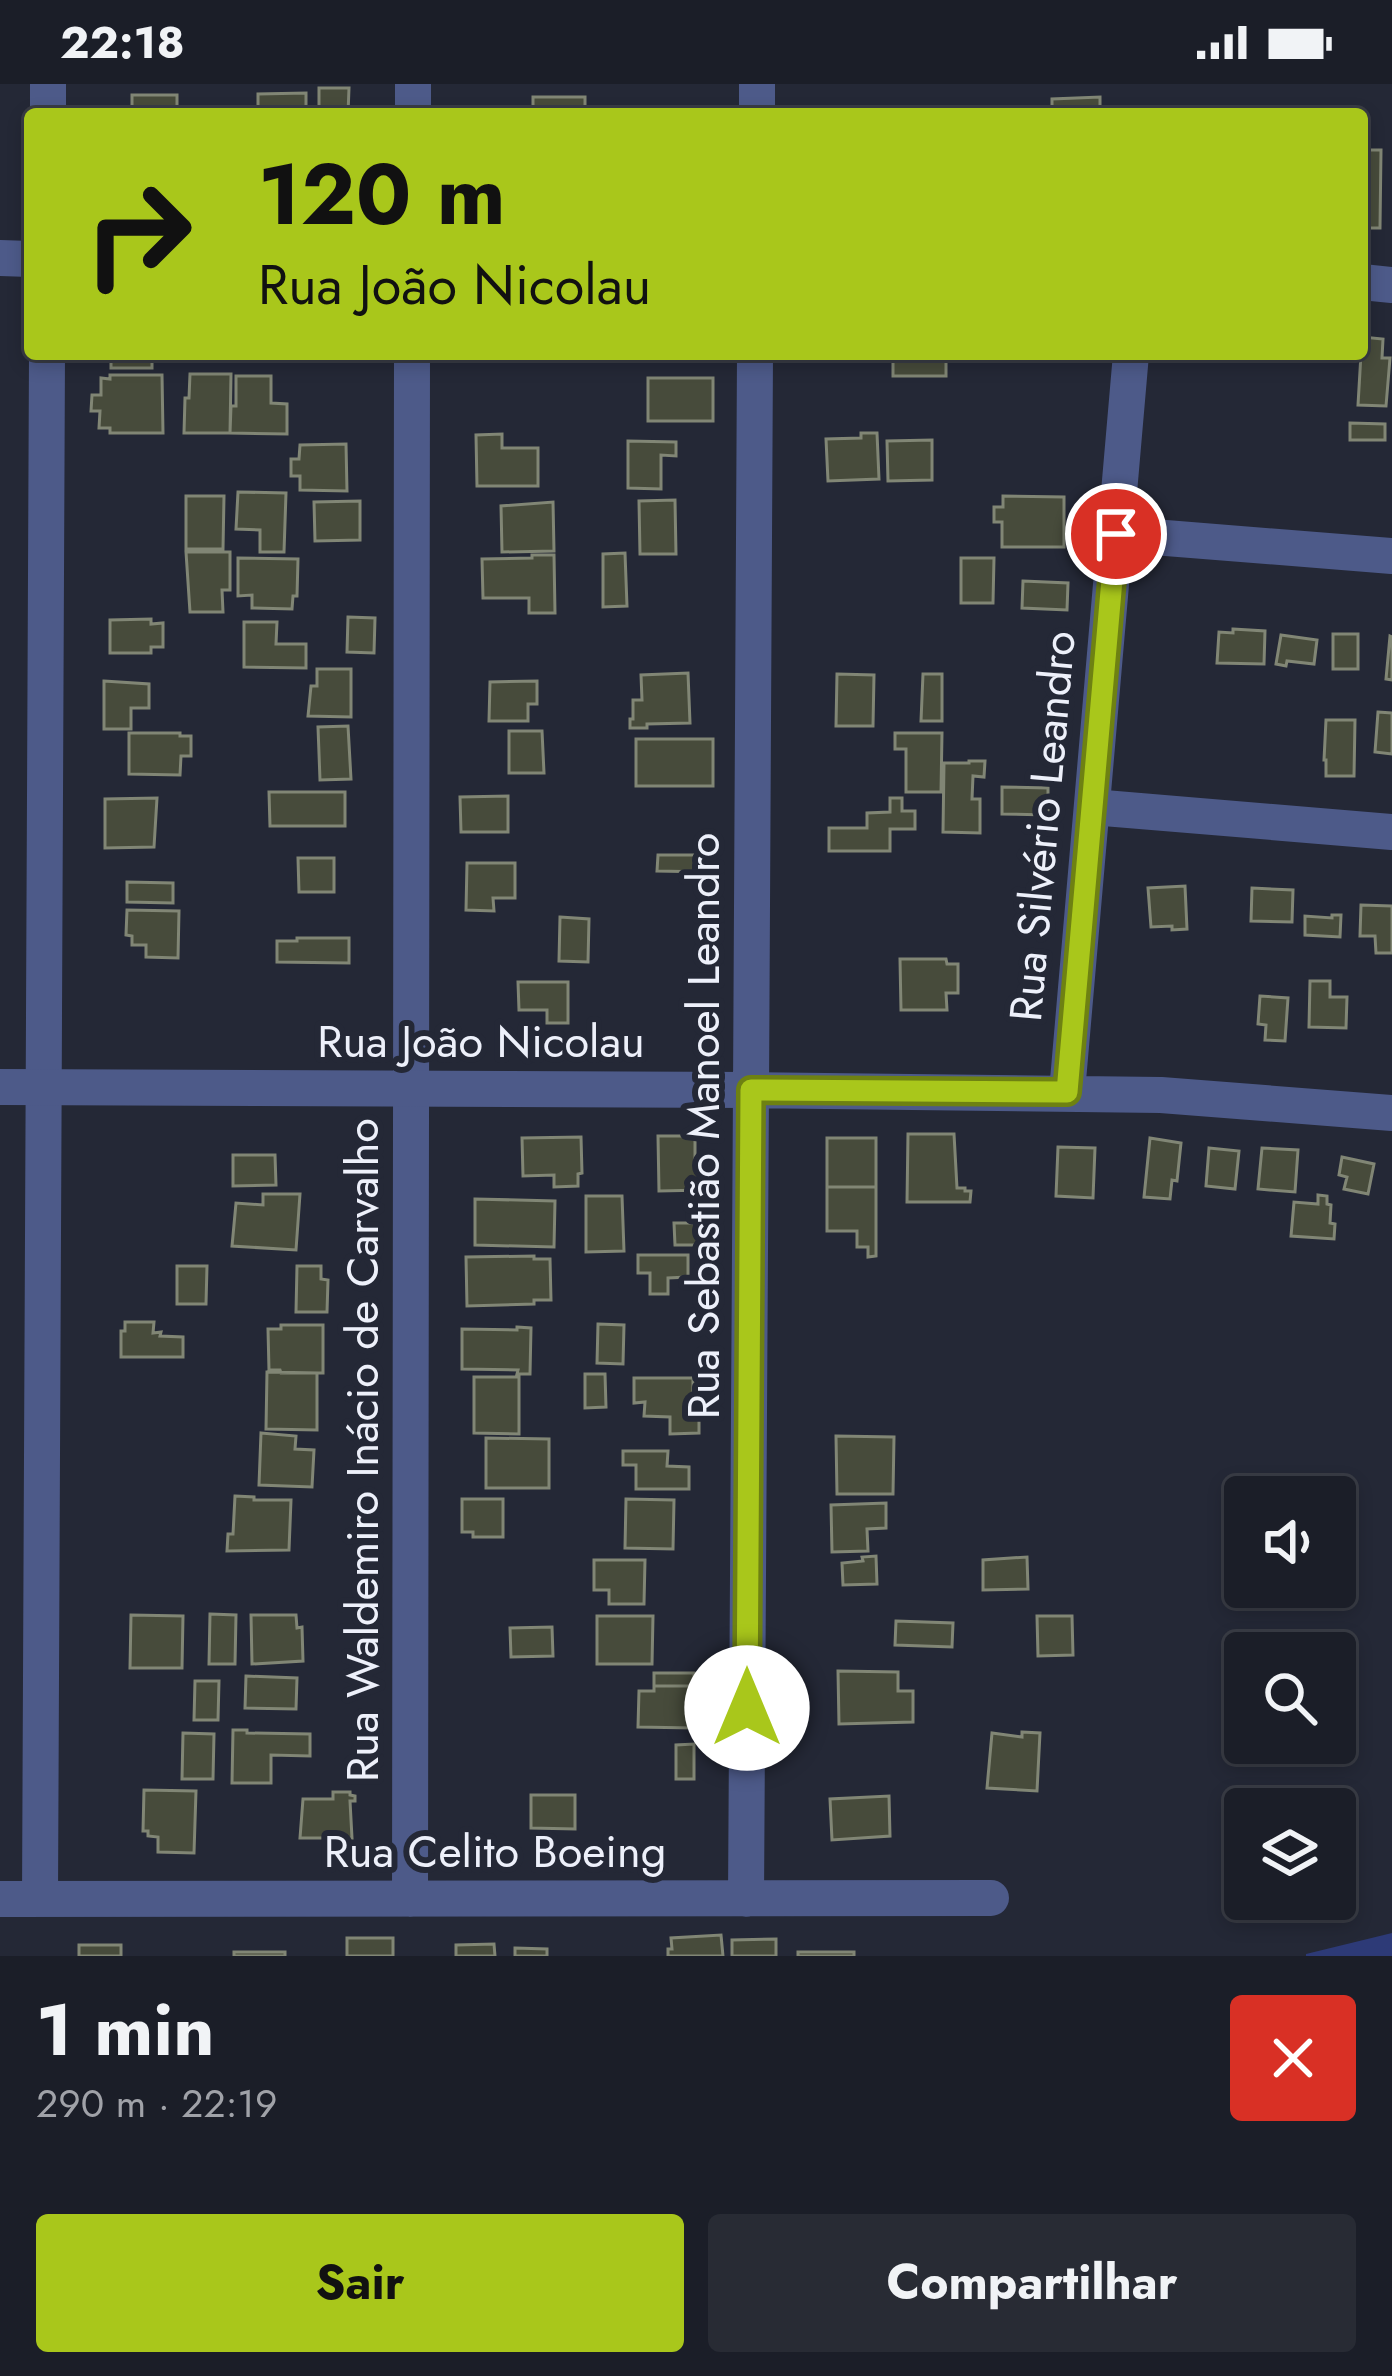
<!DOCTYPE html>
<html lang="pt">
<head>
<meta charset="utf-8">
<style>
  body { margin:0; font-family:Jost,sans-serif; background:#282b34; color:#f1f3f6; height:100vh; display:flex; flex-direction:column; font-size:45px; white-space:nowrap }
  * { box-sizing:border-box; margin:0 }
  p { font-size:39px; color:#a0a2a8 }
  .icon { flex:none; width:66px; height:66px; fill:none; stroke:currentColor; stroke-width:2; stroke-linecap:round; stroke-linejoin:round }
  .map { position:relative; height:1872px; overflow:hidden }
  .drawer { display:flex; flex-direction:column; background:#1b1e28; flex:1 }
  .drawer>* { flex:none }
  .banner { position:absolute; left:24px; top:24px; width:1344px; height:252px; border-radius:12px; box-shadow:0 6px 18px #0003,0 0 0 3px #393c45; background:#a9c71b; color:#111; overflow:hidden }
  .controls { position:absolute; left:1224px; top:1392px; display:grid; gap:24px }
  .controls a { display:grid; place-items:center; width:132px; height:132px; border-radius:12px; background:#1b1e28; box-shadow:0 6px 18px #0003,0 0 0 3px #393c45; font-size:60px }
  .pin { position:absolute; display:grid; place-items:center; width:102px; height:102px; color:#fff; margin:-51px; border:6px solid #fff; border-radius:50%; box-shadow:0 3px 12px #0007 }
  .me { position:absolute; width:132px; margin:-66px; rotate:0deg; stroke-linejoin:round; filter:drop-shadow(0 0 9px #0008) }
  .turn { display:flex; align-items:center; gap:42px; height:252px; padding:0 36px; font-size:54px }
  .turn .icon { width:156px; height:156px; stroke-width:2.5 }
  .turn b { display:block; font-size:84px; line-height:102px }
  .round { display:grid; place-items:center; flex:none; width:126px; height:126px; border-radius:12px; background:#282b34 }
  .summary { display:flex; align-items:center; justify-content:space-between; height:204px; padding:0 36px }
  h1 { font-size:72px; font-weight:700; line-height:90px }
  .action { display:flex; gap:24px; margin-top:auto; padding:24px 36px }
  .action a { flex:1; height:138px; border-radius:12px; background:#a9c71b; color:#111; font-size:48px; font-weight:700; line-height:138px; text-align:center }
  .action a+a { background:#282b34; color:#f1f3f6 }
  .status { display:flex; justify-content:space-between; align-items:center; height:84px; padding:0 60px; background:#1b1e28; direction:ltr }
  .status svg { height:33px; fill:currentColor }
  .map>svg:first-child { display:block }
  .green { fill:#2d3a77 }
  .building { fill:#474b3b; stroke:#818675; stroke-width:3 }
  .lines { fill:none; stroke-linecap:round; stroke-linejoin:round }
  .minor { stroke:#4d5a89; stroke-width:36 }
  .tertiary { stroke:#4d5a89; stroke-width:36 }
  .route-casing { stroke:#6e8112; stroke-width:30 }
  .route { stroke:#a9c71b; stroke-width:21 }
  .labels { text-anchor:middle; stroke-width:12; stroke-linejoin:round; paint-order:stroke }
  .street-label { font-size:45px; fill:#edf0fa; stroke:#242836 }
</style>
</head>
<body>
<div class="status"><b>22:18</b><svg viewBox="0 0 49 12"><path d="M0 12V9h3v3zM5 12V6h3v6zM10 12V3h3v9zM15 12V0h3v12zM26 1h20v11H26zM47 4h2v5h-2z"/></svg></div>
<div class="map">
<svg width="1392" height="1872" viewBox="0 0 1392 1872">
  <rect width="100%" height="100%" fill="#242836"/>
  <path class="green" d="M1392 1849V1872H1306V1870Z"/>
  <path class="building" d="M319 4H349L348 30H319Z
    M306 9V29L258 30V10Z
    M132 11H177V30H132Z
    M533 13H585V30H533Z
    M1100 13V29L1104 30H1049L1052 28V15Z
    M1362 66H1381L1380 144H1362Z
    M1362 253 1383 255 1382 274H1390L1386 322 1358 321Z
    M111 270H152V284H111Z
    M592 270H641V277H592Z
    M893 270H946V292H893Z
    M190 290H231L230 349H184L185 314H189Z
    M110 291H162L163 349H110V344H99L100 327H91L92 311H101V294L110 295Z
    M236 292H271V319L287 320V350L230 349 231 322H236Z
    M648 294H713V337H648Z
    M1350 339 1385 340V356H1350Z
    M861 349H877L879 395 828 397 826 355 861 354Z
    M502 350V364H538V402H477L476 351Z
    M932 356V396L888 397 887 357Z
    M628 357 676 358V372L661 371V405L628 404Z
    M346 360 347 407 300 406V392H291V375H299L300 361Z
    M238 408 286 409 284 468H260V446L236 445Z
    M186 412H224L223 465H186Z
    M1003 412 1064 413V463H1002V438H994V423H1003Z
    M675 416 676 470H640L639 417Z
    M360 417V456L315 457 314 418Z
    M553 418 554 467 502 468 501 422Z
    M186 468H230V506H222L223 528H190Z
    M625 469 627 522 603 523V470Z
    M532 471H554L555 529H529V514H483L482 475 532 474Z
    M238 474 298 475 297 512H293L292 525 252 524V511L238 512Z
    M961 474H994L993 519H961Z
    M1023 497 1068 499 1067 526 1022 524Z
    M348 533 375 534 374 569 347 568Z
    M151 535V540L163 539V563H151V569H110V536Z
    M244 538H277L276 560H306V584L244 583Z
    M1233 545 1265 547 1264 580 1217 579 1219 548 1233 549Z
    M1333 550H1358V585H1333Z
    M1281 551 1317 556 1314 580 1287 577 1286 582 1276 580Z
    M1390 552 1392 553V596L1386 595Z
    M317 585H351V633L308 632 311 602H317Z
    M688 589 690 639 647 640V644H630V635H633V616H642L641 591Z
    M837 590 874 591 873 642H836Z
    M923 590H942V637H921Z
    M104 597 149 600V624H131V645H104Z
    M537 597V620H528V637H489L490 598Z
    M1378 628 1392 629V670L1375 668Z
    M1326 636H1355L1354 692H1326V676H1324Z
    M348 642 351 695 320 696 318 643Z
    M509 647H542L544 689H509Z
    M129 649H180V652H191V672H181L180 691 129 690Z
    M895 649H942L941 708H906V665H895Z
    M636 655H713V702H636Z
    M969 677H985L984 693 973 692 972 715H980V749L943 748 944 679H969Z
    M1002 703 1048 704V731L1002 730Z
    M269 708H345V742H270Z
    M508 712V748H461L460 713Z
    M157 714 154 763 105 764V715Z
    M890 714H902V727H915V745H890V767H829V744H867V729L890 728Z
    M658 771H710L709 788 657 787Z
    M298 774H334V808H299Z
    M467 779H515V814H493L494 827 466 826Z
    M127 798 173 799V819L127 818Z
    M1185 802 1187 845 1172 846V842L1151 843 1148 804Z
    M1252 804 1293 806 1292 838 1251 837Z
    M1361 821 1392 822V869H1376L1375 852H1360Z
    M127 826 179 827 178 874 146 873V861H132V852L126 851Z
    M1332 831H1341L1340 853 1305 851V832L1332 834Z
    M560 833 589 835 588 878 559 877Z
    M297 854H349V879L277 878V857H297Z
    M900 875H946L947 880H958V909H946L947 926H901Z
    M1310 897H1330V913H1347L1346 944 1309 943Z
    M518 898H568V939H547V926H519Z
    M1260 912 1288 914 1285 957 1265 956 1266 941 1258 940Z
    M908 1050H954L957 1104H965V1107H971L970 1118H907Z
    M658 1052H695V1074H705V1106L659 1107Z
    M581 1053 582 1089 578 1090V1102L554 1103V1091L523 1092 522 1054Z
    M827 1054H876V1103H827Z
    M1150 1054 1181 1059 1177 1097 1172 1096 1170 1115 1144 1113Z
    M1058 1063 1095 1064 1093 1114 1056 1112Z
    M1209 1064 1239 1067 1235 1105 1206 1102Z
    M1262 1064 1298 1066 1295 1108 1258 1105Z
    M233 1071H275L276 1101 233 1102Z
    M1342 1073 1374 1080 1368 1110 1344 1105 1347 1093 1339 1091Z
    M827 1103H876V1172L868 1173V1163H857V1147H827Z
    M263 1110H300L296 1166 232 1162 236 1119 263 1121Z
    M1318 1111 1327 1112V1120L1331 1121 1330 1139 1335 1140 1334 1155 1291 1152 1294 1118 1318 1120Z
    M586 1112H622L624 1167 586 1168Z
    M475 1115 555 1117 554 1163 475 1161Z
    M674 1139H721V1161H675Z
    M638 1171H688V1193L668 1194V1210H650V1189H638Z
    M534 1172V1175H550L551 1216H534V1220L467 1222 466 1173Z
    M177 1182H207L206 1220H177Z
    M297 1182H321V1195L328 1196 327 1228H296Z
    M125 1238H154L153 1249 161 1248 160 1252 183 1253V1273H121V1247H125Z
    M598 1240 624 1241 623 1280 597 1279Z
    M281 1241H323V1289H281L280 1286H269L268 1245H281Z
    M517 1243 531 1244 530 1290H517L518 1286 462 1285V1245L517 1246Z
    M267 1288 317 1289V1346L266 1345Z
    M585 1290H605L606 1323 585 1324Z
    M474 1293H519V1350L474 1349Z
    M634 1294H693V1314L699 1315V1349L670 1350V1333L644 1332 645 1318 634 1319Z
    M261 1349 296 1352 295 1365 314 1366 312 1403 259 1401Z
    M836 1352 894 1353 893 1410H837Z
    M486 1354 549 1355V1404H486Z
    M623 1367H668L667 1382 689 1383V1405H636V1381H623Z
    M235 1412 254 1413V1416H291L289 1466 227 1467 228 1450H233Z
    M462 1415H503V1453H473V1448H462Z
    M626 1415 674 1416 673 1465 625 1464Z
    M886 1419V1444L867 1445 868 1467 832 1468 831 1421Z
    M876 1472 877 1500 843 1501 842 1479 863 1477 862 1473Z
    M1027 1473 1028 1505 983 1506V1476Z
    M594 1476H645L644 1520H609V1506H594Z
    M210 1530 236 1531 235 1580H209Z
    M131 1531 183 1532 182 1584H130Z
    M251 1531H296L297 1544 302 1543 303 1577 252 1580Z
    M597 1532H653L652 1580H597Z
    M1037 1532H1072L1073 1571 1038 1572Z
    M896 1537 953 1539 952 1563 895 1561Z
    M552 1543 553 1572 511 1573 510 1544Z
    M838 1587 898 1588V1607H913V1638L839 1640Z
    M654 1589H694V1602H654Z
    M246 1592 297 1594 296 1625 245 1624Z
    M195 1597H219L218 1636H194Z
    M654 1602H694L693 1644 638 1643 639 1607H654Z
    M233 1646H247V1649L310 1650V1672L271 1671V1699H232Z
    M1022 1648 1040 1649 1037 1707 987 1704 992 1649 1022 1653Z
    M183 1649 214 1650 213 1695H182Z
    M694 1660V1695H676V1661Z
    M144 1706 196 1707 194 1769 158 1768V1753L148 1752V1747H143Z
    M333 1708H350V1711L355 1712V1717H350L352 1754H300L303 1715H333Z
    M531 1711H575V1745L531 1744Z
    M889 1712 890 1752 832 1756 830 1715Z
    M721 1851 723 1872H668V1865H672L671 1854Z
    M347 1854H393V1872H347Z
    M776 1855V1872H732V1856Z
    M494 1860 495 1872H456V1861Z
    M79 1861H121V1872H79Z
    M515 1864 547 1865V1872H515Z
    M234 1868H285V1872H234Z
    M798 1868H854V1872H798Z"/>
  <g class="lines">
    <path class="minor" d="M48 30V0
      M413 30V0
      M0 174 30 175
      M1362 198 1392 201
      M1116 450 1392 472
      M1092 723 1392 748
      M1067 1008 1131 270
      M0 1815 991 1814
      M40 1815 47 270
      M410 1815 412 270
      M746 1815 751 1006 1161 1011 1392 1029"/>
    <path class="tertiary" d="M757 30V0
      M0 1003 751 1006 755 270"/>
  </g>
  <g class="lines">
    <g class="route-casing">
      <path id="route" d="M747 1624 751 1006 1067 1008 1116 450"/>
    </g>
    <use href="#route" class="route"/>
  </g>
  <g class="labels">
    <g class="street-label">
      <text transform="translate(1042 742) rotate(-85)" y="16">Rua Silvério Leandro</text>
      <text x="481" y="973">Rua João Nicolau</text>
      <text transform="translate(703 1042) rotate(-90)" y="16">Rua Sebastião Manoel Leandro</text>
      <text transform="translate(362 1366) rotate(-90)" y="16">Rua Waldemiro Inácio de Carvalho</text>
      <text x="495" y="1783">Rua Celito Boeing</text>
    </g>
  </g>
</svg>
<div class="controls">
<a><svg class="icon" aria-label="sound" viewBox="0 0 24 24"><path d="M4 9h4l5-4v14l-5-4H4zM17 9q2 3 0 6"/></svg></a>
<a><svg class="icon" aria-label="search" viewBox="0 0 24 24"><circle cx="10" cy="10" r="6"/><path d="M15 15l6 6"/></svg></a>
<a><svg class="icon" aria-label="layers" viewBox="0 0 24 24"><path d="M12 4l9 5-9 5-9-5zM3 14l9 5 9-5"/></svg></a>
</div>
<div class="pin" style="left:1116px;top:450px;background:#d93025"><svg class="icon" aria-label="arrive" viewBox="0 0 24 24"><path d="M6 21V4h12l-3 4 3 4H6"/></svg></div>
<svg class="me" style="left:747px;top:1624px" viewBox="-20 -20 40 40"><circle r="19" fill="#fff"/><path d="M0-13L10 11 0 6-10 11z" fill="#a9c71b"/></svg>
<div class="banner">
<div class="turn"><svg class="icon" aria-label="right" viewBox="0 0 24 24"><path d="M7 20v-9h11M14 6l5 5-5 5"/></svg><div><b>120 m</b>Rua João Nicolau</div></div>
</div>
</div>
<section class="drawer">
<div class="summary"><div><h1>1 min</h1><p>290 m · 22:19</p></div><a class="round" style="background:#d93025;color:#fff"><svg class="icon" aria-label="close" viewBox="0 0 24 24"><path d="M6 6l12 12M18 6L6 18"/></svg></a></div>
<div class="action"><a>Sair</a><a>Compartilhar</a></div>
</section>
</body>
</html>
